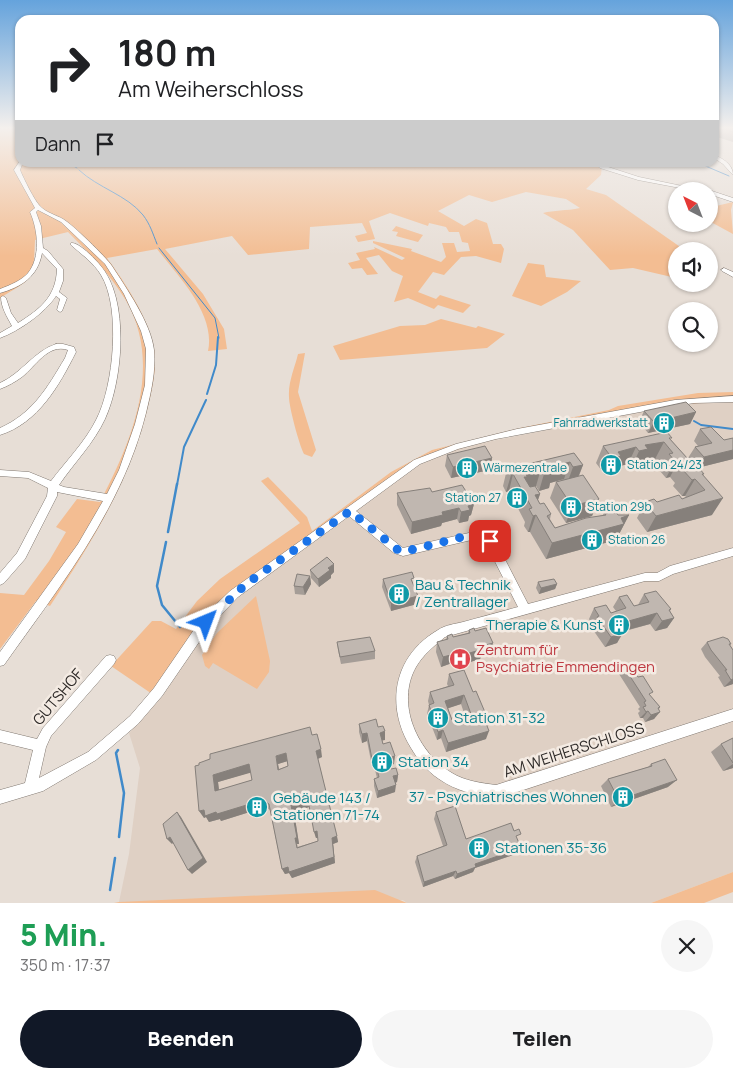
<!DOCTYPE html>
<html lang="de">
<head>
<meta charset="utf-8">
<style>
  body { margin:0; font-family:Manrope,sans-serif; background:#f6f6f6; color:#202124; height:100vh; display:flex; flex-direction:column; font-size:19px; white-space:nowrap }
  * { box-sizing:border-box; margin:0 }
  p { font-size:16px; color:#757577 }
  .icon { flex:none; width:28px; height:28px; fill:none; stroke:currentColor; stroke-width:2; stroke-linecap:round; stroke-linejoin:round }
  .map { position:relative; height:903px; overflow:hidden }
  .side { display:flex; flex-direction:column; background:#fff; flex:1 }
  .side>* { flex:none }
  .hud { position:absolute; left:15px; top:15px; width:704px; height:152px; border-radius:15px; box-shadow:0 1px 4px #0004; background:#fff; color:#202124; overflow:hidden }
  .needle { width:32px; rotate:318deg }
  .fabs { position:absolute; left:668px; top:182px; display:grid; gap:10px }
  .fabs a { display:grid; place-items:center; width:50px; height:50px; border-radius:50%; background:#fff; box-shadow:0 1px 4px #0004; font-size:25px }
  .pin { position:absolute; display:grid; place-items:center; width:42px; height:42px; color:#fff; margin:-21px; border-radius:10px; box-shadow:0 2px 8px #0006 }
  .me { position:absolute; width:55px; margin:-28px; rotate:44deg; stroke-linejoin:round; filter:drop-shadow(0 0 4px #0008) }
  .turn { display:flex; align-items:center; gap:18px; height:105px; padding:0 20px; font-size:22px }
  .turn .icon { width:65px; height:65px; stroke-width:2.5 }
  .turn b { display:block; font-size:35px; line-height:42px }
  .then { display:flex; align-items:center; height:48px; padding:0 20px; background:#0003; gap:10px; font-size:19px }
  .round { display:grid; place-items:center; flex:none; width:52px; height:52px; border-radius:26px; background:#f6f6f6 }
  .overview { display:flex; align-items:center; justify-content:space-between; height:85px; padding:0 20px }
  h1 { font-size:30px; font-weight:800; line-height:38px; color:#1e9e55 }
  .button { display:flex; gap:10px; margin-top:auto; padding:10px 20px }
  .button a { flex:1; height:58px; border-radius:30px; background:#111827; color:#fff; font-size:20px; font-weight:800; line-height:58px; text-align:center }
  .button a+a { background:#f6f6f6; color:#202124 }
  .map>svg:first-child { display:block }
  .built { fill:#dfd0c4 }
  .green { fill:#f3bd92 }
  .lines { fill:none; stroke-linecap:round; stroke-linejoin:round }
  .stream-far2 { stroke:#408aca; stroke-width:1 }
  .stream-far1 { stroke:#408aca; stroke-width:2 }
  .stream { stroke:#408aca; stroke-width:2.5 }
  .minor-casing { stroke:#807871; stroke-width:1 }
  .minor { fill:#fff; fill-rule:evenodd }
  .wall { fill:#a59d97; fill-rule:evenodd }
  .shaded-wall { fill:#86807b }
  .building { fill:#c0b7b0; stroke:#86807b; fill-rule:evenodd }
  .route { stroke:#1a73e8; stroke-width:9; stroke-dasharray:0 16.2 }
  .labels { text-anchor:middle; stroke-width:5; stroke-linejoin:round; paint-order:stroke }
  .culture-label { font-size:12px; fill:#0d838f; stroke:#f4ebe3; text-anchor:start }
  .near-culture-label { font-size:15px; fill:#0d838f; stroke:#f4ebe3; text-anchor:start }
  .near-health-label { font-size:15px; fill:#be3a42; stroke:#f4ebe3; text-anchor:start }
  .near-street-label { font-size:15px; fill:#2e2a28; stroke:#f4ebe3 }
</style>
</head>
<body>
<div class="map">
<svg width="733" height="903" viewBox="0 0 733 903">
  <rect width="100%" height="100%" fill="#e7ded6"/>
  <path class="built" d="M733 401V872L651 903H407L403 900 119 902 129 854 140 768 129 733 162 693 210 624 243 591 409 469 436 455 467 446 639 411 699 402Z"/>
  <path class="green" d="M0 129H20V162L586 163 602 166 601 175 586 189 606 195 686 251H676V278L633 268 610 270 573 230 543 213C554 210 566 211 580 208L566 199 526 192 492 202 469 195 438 211 464 226 476 219 487 223 493 244H501L504 249 501 263 476 256 461 257 444 275 433 272 418 292 436 299 440 295 471 305 463 313 438 305 434 309 408 298 394 302 403 276 392 271 379 255 366 258 378 274 367 275 362 268 352 269 348 263 360 260 356 253 375 249 374 247 402 260 405 258 373 243V241L412 249 411 251 441 262 446 257 442 243H454L457 252 470 251 468 243 462 242 459 232H449L446 227 429 223 428 226 390 213 369 221 375 239 358 242 355 236 367 233 362 223 310 227 309 249 248 255 232 236 165 249 203 294 224 329 227 349 208 351C216 314 178 276 157 249L107 258C124 281 150 320 154 349 157 366 153 385 149 402 132 478 92 542 50 606L36 601 0 649V593L24 595 49 561 66 532 56 527 77 499 100 502C132 441 164 364 125 299 109 273 89 253 68 232L35 240C33 283 35 276 0 298Z
    M733 202 731 210 733 234 709 221V205L712 207Z
    M396 226 423 235 418 242 396 236 398 232 392 231Z
    M528 263 544 265 546 277 581 281 567 292 541 306 512 296Z
    M441 319 476 328 478 326 505 334 487 348 340 360 333 346 400 326 425 325Z
    M305 353 298 392 316 450 312 457 304 454C299 444 289 407 289 397 288 382 295 367 298 354Z
    M733 392V401C677 402 622 414 567 425 513 436 458 444 409 469L243 591 210 624 158 698 111 666 152 621H161L176 629 197 601 220 579 300 523 261 481 268 477 307 517 312 531 391 472 432 450 520 428 609 410 618 406 698 393Z
    M256 596 270 661 269 672 257 689 213 663 209 669 205 666 202 655 217 633Z
    M733 872V892L704 903H651Z
    M375 890 407 903H114L119 902Z"/>
  <g class="lines">
    <path class="stream-far2" d="M66 162 77 168
      M696 162 729 176
      M79 170C98 188 127 195 143 215 150 224 153 234 157 244
      M159 248 215 318 219 338"/>
    <path class="stream-far1" d="M207 394 216 365 218 337
      M694 421 701 425 733 429
      M177 485 184 447 206 400"/>
    <path class="stream" d="M168 532 177 484
      M166 542 157 586 162 605 180 627
      M118 750 116 753 124 793 119 837
      M110 890 115 858"/>
    <g class="minor-casing">
      <path id="minor" d="M714 155C722 158 733 164 733 175L723 164 714 158Z
        M20 161V162H23L20 170C24 179 34 200 40 206 45 212 56 215 63 219 72 224 106 257 112 266 126 288 151 323 154 350 156 372 151 392 146 413 122 509 60 586 4 665L0 666V652L78 544 103 501 57 492V496L25 559 4 583 0 585V573L17 553 47 496 48 488 28 478 0 476V470L29 472 51 481C66 461 85 442 96 420 114 386 121 307 101 275 94 263 81 254 71 245V243C79 242 95 259 100 265 130 299 123 380 105 419 94 443 74 463 59 485L64 487 107 494 119 470 135 424 145 385 146 349 141 331 124 294 105 264 61 222 38 210 36 212 41 226 43 248 48 251 63 269V281L59 292 67 298 62 311 60 312 57 310 60 299 56 296C45 313 19 331 0 338V333L12 326C7 317 1 307 1 297L3 296 6 298 11 313 18 323C40 309 56 297 57 269L42 253C38 276 22 287 0 293V289C10 285 21 281 28 273 41 257 38 230 30 212L35 208 14 170Z
        M602 165 639 177 706 191H696L638 180 600 168 599 167Z
        M709 190 733 198V202L709 194V191H707Z
        M724 268 733 272V277L722 271 721 270Z
        M56 344H63L74 347 76 352C59 386 38 423 0 435V428C33 413 47 388 65 358L68 350C48 343 35 367 22 377 15 382 8 386 0 389V383C22 373 34 351 56 344Z
        M733 396V402L694 403 656 409 496 439 458 449 420 464 356 511 403 548 482 530 494 538 528 604 645 573H657L670 566 733 548V556L673 574 659 581H645L445 637C434 646 423 655 416 667 395 704 418 753 452 773 465 781 481 783 496 785L733 709V721L496 799C476 795 456 791 439 779 428 772 418 760 411 748 385 706 393 656 438 630 445 625 455 624 463 622 481 617 500 612 518 607L486 544 480 538 403 556 394 553 349 516 238 597 210 626 162 696 138 724 96 760 43 791 0 804V790L25 783 33 750 0 742V730L37 739 43 728 106 656 110 655 114 656 116 660 114 664 51 736 46 747 39 778 88 752 130 716 154 688 202 618 230 591 414 460 456 444 517 429 675 400Z"/>
    </g>
    <use href="#minor" class="minor"/>
  </g>
  <path class="wall" d="M716 129H733V142L714 136Z
    M644 411 696 412 690 424 648 433 639 422Z
    M700 429 724 440 733 438V459L697 468 688 458 695 447 698 446 694 441Z
    M671 440 703 476 712 515 647 532 637 518 645 502H657L682 499 686 497 685 496H682L673 486 675 483 670 477 666 478 660 471 662 467 655 459 643 461 640 466 631 469 628 464 616 467 614 473 605 475 596 463 603 446Z
    M574 453 583 465 579 476 599 499 592 516 566 523 550 498 556 482 564 479 550 483 549 488 539 491 536 486H535L540 494 538 500 540 504 551 514 550 519 555 528 603 515 604 512 618 515H629L616 540 546 559 530 532H528L524 526 525 522 509 491 506 492 503 486 507 469Z
    M447 455 492 458 490 470 451 478 445 466Z
    M432 492 474 504 471 515 469 516 468 521 459 523 457 519 442 523 441 526 411 534 397 505V493Z
    M310 570 334 572 331 575V578L319 587 311 578Z
    M310 576 311 584 305 595 295 594 294 586Z
    M383 579 414 585 418 596 417 604 391 611 382 587Z
    M538 582 557 584 555 589 539 594 536 588Z
    M644 594 671 609 670 611 674 618 667 628 655 631 650 624 622 632 617 643 605 647 591 627 592 625 589 619 594 608 611 613 616 611 613 607 619 597 634 606 638 605Z
    M469 630 475 631 490 652 482 655 480 659 454 667 452 663 441 667 436 652 437 642 446 640 447 636 453 637 468 633Z
    M337 642 375 651V659L341 664 338 650Z
    M707 642 731 644 730 645 733 650V684L724 687 718 677 720 676 705 657 701 649Z
    M624 667 638 677 650 696 660 707 654 719 645 722 643 718H640L638 713 640 711 638 709 640 707 619 674Z
    M449 674 473 692 487 717 485 722 486 739 446 752 441 738 437 740 427 714 429 705 428 701 430 692 448 686 447 684ZM461 704 465 716 452 720 448 708Z
    M359 724 378 727 385 740H382L383 744 394 764 390 765 391 769 398 775 397 782 395 783V792L377 798 374 786V779L377 778 374 766H372L367 741 362 743 359 732Z
    M733 738V768L723 771 711 752 721 744Z
    M322 757 318 759 338 842 333 844 335 863 292 878 289 873 285 874 282 869 270 810 266 807 221 821 220 819 209 822 206 817 204 818 195 766ZM287 761 288 766 279 769 278 764ZM251 772 252 780 219 790 218 782ZM309 807 316 838H318V841L297 847V844H299L294 812Z
    M651 764 668 787 611 807 601 786 608 779 648 767Z
    M436 812 466 839 517 840 516 854 475 868 473 872 455 879 453 876 423 887 415 862 417 856 443 846 434 819Z"/>
  <path class="shaded-wall" d="M696 412 690 424 648 433 654 422Z
    M664 442 655 459 643 461 640 466 631 469 639 451 645 445Z
    M636 447 628 464 616 467 614 473 605 475 612 458 618 452Z
    M733 450V459L697 468 704 457Z
    M492 458 490 470 451 478 453 467Z
    M679 460 670 477 666 478 675 461Z
    M570 462 564 479 550 483 549 488 539 491 544 474 551 467Z
    M583 465 576 482 567 484 573 467Z
    M541 469 536 486 521 490 526 473Z
    M513 474 509 491 506 492 511 475Z
    M695 479 685 496H682L692 480Z
    M540 494 534 511 535 495Z
    M723 498 712 515 647 532 656 516Z
    M599 499 592 516 566 523 572 506Z
    M474 504 471 515 469 516 468 521 459 523 461 512 468 506Z
    M459 508 457 519 442 523 441 526 411 534 412 522 442 512Z
    M536 515 530 532H528L533 516Z
    M629 515 616 540 546 559 552 543Z
    M334 564V572L331 575V578L319 587 318 579 328 568Z
    M310 576 311 584 305 595 303 587Z
    M557 584 555 589 539 594 541 588Z
    M418 596 417 604 391 611V603Z
    M657 613 650 624 612 634 618 624Z
    M674 618 667 628 655 631 662 621Z
    M623 633 617 643 605 647 611 637Z
    M493 643 490 652 482 655 480 659 454 667 456 657 482 646Z
    M454 654 452 663 441 667 443 657Z
    M733 679V684L724 687 731 680Z
    M464 695 461 704 443 710 445 701Z
    M648 711 643 718H640L646 712Z
    M660 712 654 719 645 722 651 715Z
    M443 730 441 738 437 740 438 732Z
    M385 731V740L380 741V733Z
    M489 731 486 739 446 752 448 743Z
    M367 733V741L362 743V734Z
    M321 749 322 757 317 759 316 751Z
    M286 753 288 761 278 764 280 777 278 770 276 756Z
    M395 756 394 764 387 766 388 758Z
    M374 758V766H372V759Z
    M249 764 253 772 218 782 220 799 215 791 213 775Z
    M733 764V768L723 771Z
    M398 775 397 782 392 784 393 776Z
    M677 780 668 787 611 807 619 800Z
    M396 785 395 792 377 798 378 791Z
    M263 800 266 807 221 821 220 819 209 822 206 817 204 818 199 811 204 810Z
    M308 800 309 807 294 812 299 844H297L299 853 295 838 291 805Z
    M177 812 181 817 207 862 192 874 188 870Z
    M317 831 318 838H316L314 832Z
    M337 836 338 842 333 844 335 863 292 878 289 873 285 874 282 869 332 838Z
    M170 837 174 842 172 844 167 839Z
    M521 848 516 854 475 868 473 872 455 879 457 874 475 864Z
    M456 871 453 876 423 887 424 882Z"/>
  <path class="building" d="M725 129H733V132Z
    M686 402 696 412 654 422 644 411Z
    M711 427 724 440 733 438V450L704 457 695 447 712 443 700 429Z
    M667 432 672 438H669L697 469 699 468 704 474H702L723 498 656 516 645 502 654 499 657 502 679 495 682 499 705 490 695 479 692 480 682 469 686 468 679 460 675 461 669 454 673 453 664 442 645 445 648 449 639 451 636 447 618 452 621 456 612 458 603 446Z
    M485 446 492 458 453 467 447 455Z
    M574 453 583 465 573 467 570 462 551 467 554 471 544 474 541 469 526 473 527 477H524L530 487 535 486 540 494 535 495 540 504 544 503 551 514 547 516 555 528 586 518 606 515 604 512 614 509 618 515H629L621 518 624 524 552 543 536 515 533 516 529 509 532 508 513 474 511 475 507 469Z
    M583 475 599 499 572 506 556 482Z
    M462 485 474 504 468 506 470 510 461 512 459 508 442 512 443 515 412 522 397 493 430 488 432 492Z
    M327 557 334 564 328 568 330 570 318 579 310 570Z
    M412 572 414 578 411 579 418 596 391 603 383 579Z
    M297 574 310 576 303 587 294 586Z
    M554 579 557 584 541 588 538 582Z
    M656 591 671 609 669 610 674 618 662 621 657 613 618 624 623 633 611 637 597 617 599 616 594 608 606 605 611 613 626 608 619 597 627 595 634 606 649 602 644 594Z
    M474 628 475 631 486 628 493 643 482 646 483 649 456 657 454 654 443 657 437 642 448 639 447 636 452 634 453 637 470 633 469 630Z
    M370 637 375 651 340 657 337 642Z
    M723 637 728 639 731 644H729L733 650V679L731 680 725 670H727L711 650 707 642Z
    M631 665 638 677 643 676 653 692 649 694 660 707 658 708 660 712 651 715 648 711 646 712 643 707 646 706 644 702 646 701 624 667Z
    M464 670 473 692 476 691 487 717 484 718 489 731 448 743 443 730 438 732 429 705 434 703 430 692 454 685 449 674ZM464 695 471 714 452 720 445 701Z
    M376 719 378 727 383 726 385 731 380 733 383 744 390 742 395 756 388 758 391 769 396 768 398 775 393 776 396 785 378 791 374 779 379 777 374 758 372 759 367 733 362 734 359 724Z
    M310 727 312 735 317 734 321 749 316 751 337 836 332 838 334 857 289 872 288 867 282 869 269 804 263 800 217 814 216 812 205 816 204 810 199 811 195 766 199 765V763L210 759V754ZM286 753 288 766 278 770 276 756ZM249 764 252 780 215 791 213 775ZM308 800 314 832 317 831 318 841 297 848 295 838H297L291 805Z
    M733 738V763L721 744Z
    M665 759 677 780 619 800 608 779 652 766 651 764Z
    M455 806 466 839 511 823 514 831 519 829 521 834 516 836 521 848 475 864 476 867 457 874 456 871 424 882 417 856 447 845 436 812Z
    M177 812 203 858 188 870 170 837 167 839 163 824Z"/>
  <linearGradient id="sky" x2="0" y2="1"><stop stop-color="#65a3dc"/><stop offset="0.5" stop-color="#f4f0ed"/><stop offset="1" stop-color="#f4f0ed" stop-opacity="0"/></linearGradient>
  <rect width="733" height="256" fill="url(#sky)"/>
  <g class="lines">
    <path class="route" d="M206 622 246 584 350 511 398 550 403 552 478 533 490 541"/>
  </g>
  <defs>
    <g id="building-disc" transform="scale(1.125)"><circle r="9.5" fill="#0f9aa8" stroke="#f4ebe3"/><path d="M-4-6H4V6H1V3H-1V6H-4ZM-2.5-4.3h1.7v1.8h-1.7ZM.8-4.3h1.7v1.8H.8ZM-2.5-1h1.7V.8h-1.7ZM.8-1h1.7V.8H.8Z" fill="#fff"/></g>
    <g id="hospital-disc" transform="scale(1.125)"><circle r="9.5" fill="#e0444e" stroke="#f4ebe3"/><path d="M-5-5h3v3.5h4V-5h3V5h-3V1.5h-4V5h-3Z" fill="#fff"/></g>
  </defs>
  <g fill-rule="evenodd">
    <use href="#building-disc" x="664" y="423"/>
    <use href="#building-disc" x="611" y="465"/>
    <use href="#building-disc" x="467" y="468"/>
    <use href="#building-disc" x="517" y="498"/>
    <use href="#building-disc" x="571" y="507"/>
    <use href="#building-disc" x="592" y="540"/>
    <use href="#building-disc" x="399" y="594"/>
    <use href="#building-disc" x="619" y="625"/>
    <use href="#hospital-disc" x="460" y="659"/>
    <use href="#building-disc" x="438" y="718"/>
    <use href="#building-disc" x="382" y="762"/>
    <use href="#building-disc" x="623" y="797"/>
    <use href="#building-disc" x="257" y="807"/>
    <use href="#building-disc" x="479" y="848"/>
  </g>
  <g class="labels">
    <g class="culture-label">
      <text x="648" y="427" text-anchor="end">Fahrradwerkstatt</text>
      <text x="627" y="469">Station 24/23</text>
      <text x="483" y="472">Wärmezentrale</text>
      <text x="501" y="502" text-anchor="end">Station 27</text>
      <text x="587" y="511">Station 29b</text>
      <text x="608" y="544">Station 26</text>
    </g>
    <g class="near-culture-label">
      <text x="415" y="590">Bau &amp; Technik<tspan x="415" dy="17">/ Zentrallager</tspan></text>
      <text x="603" y="630" text-anchor="end">Therapie &amp; Kunst</text>
      <text x="454" y="723">Station 31-32</text>
      <text x="398" y="767">Station 34</text>
      <text x="607" y="802" text-anchor="end">37 - Psychiatrisches Wohnen</text>
      <text x="273" y="803">Gebäude 143 /<tspan x="273" dy="17">Stationen 71-74</tspan></text>
      <text x="495" y="853">Stationen 35-36</text>
    </g>
    <g class="near-health-label">
      <text x="476" y="655">Zentrum für<tspan x="476" dy="17">Psychiatrie Emmendingen</tspan></text>
    </g>
    <g class="near-street-label">
      <text transform="translate(58 697) rotate(-50)" y="5">GUTSHOF</text>
      <text transform="translate(574 750) rotate(-18)" y="5">AM WEIHERSCHLOSS</text>
    </g>
  </g>
</svg>
<div class="fabs">
<a><svg class="needle" viewBox="-14 -14 28 28"><path d="M0-13l5 13h-10z" fill="#e53935"/><path d="M0 13l5-13h-10z" fill="#757577"/></svg></a>
<a><svg class="icon" aria-label="sound" viewBox="0 0 24 24"><path d="M4 9h4l5-4v14l-5-4H4zM17 9q2 3 0 6"/></svg></a>
<a><svg class="icon" aria-label="search" viewBox="0 0 24 24"><circle cx="10" cy="10" r="6"/><path d="M15 15l6 6"/></svg></a>
</div>
<div class="pin" style="left:490px;top:541px;background:#d93025"><svg class="icon" aria-label="arrive" viewBox="0 0 24 24"><path d="M6 21V4h12l-3 4 3 4H6"/></svg></div>
<svg class="me" style="left:206px;top:622px" viewBox="-20 -20 40 40"><path d="M0-17L14 15 0 8-14 15z" fill="#1a73e8" stroke="#fff" stroke-width="4"/></svg>
<div class="hud">
<div class="turn"><svg class="icon" aria-label="right" viewBox="0 0 24 24"><path d="M7 20v-9h11M14 6l5 5-5 5"/></svg><div><b>180 m</b>Am Weiherschloss</div></div>
<div class="then">Dann<svg class="icon" aria-label="arrive" viewBox="0 0 24 24"><path d="M6 21V4h12l-3 4 3 4H6"/></svg></div>
</div>
</div>
<section class="side">
<div class="overview"><div><h1>5 Min.</h1><p>350 m · 17:37</p></div><a class="round"><svg class="icon" aria-label="close" viewBox="0 0 24 24"><path d="M6 6l12 12M18 6L6 18"/></svg></a></div>
<div class="button"><a>Beenden</a><a>Teilen</a></div>
</section>
</body>
</html>
